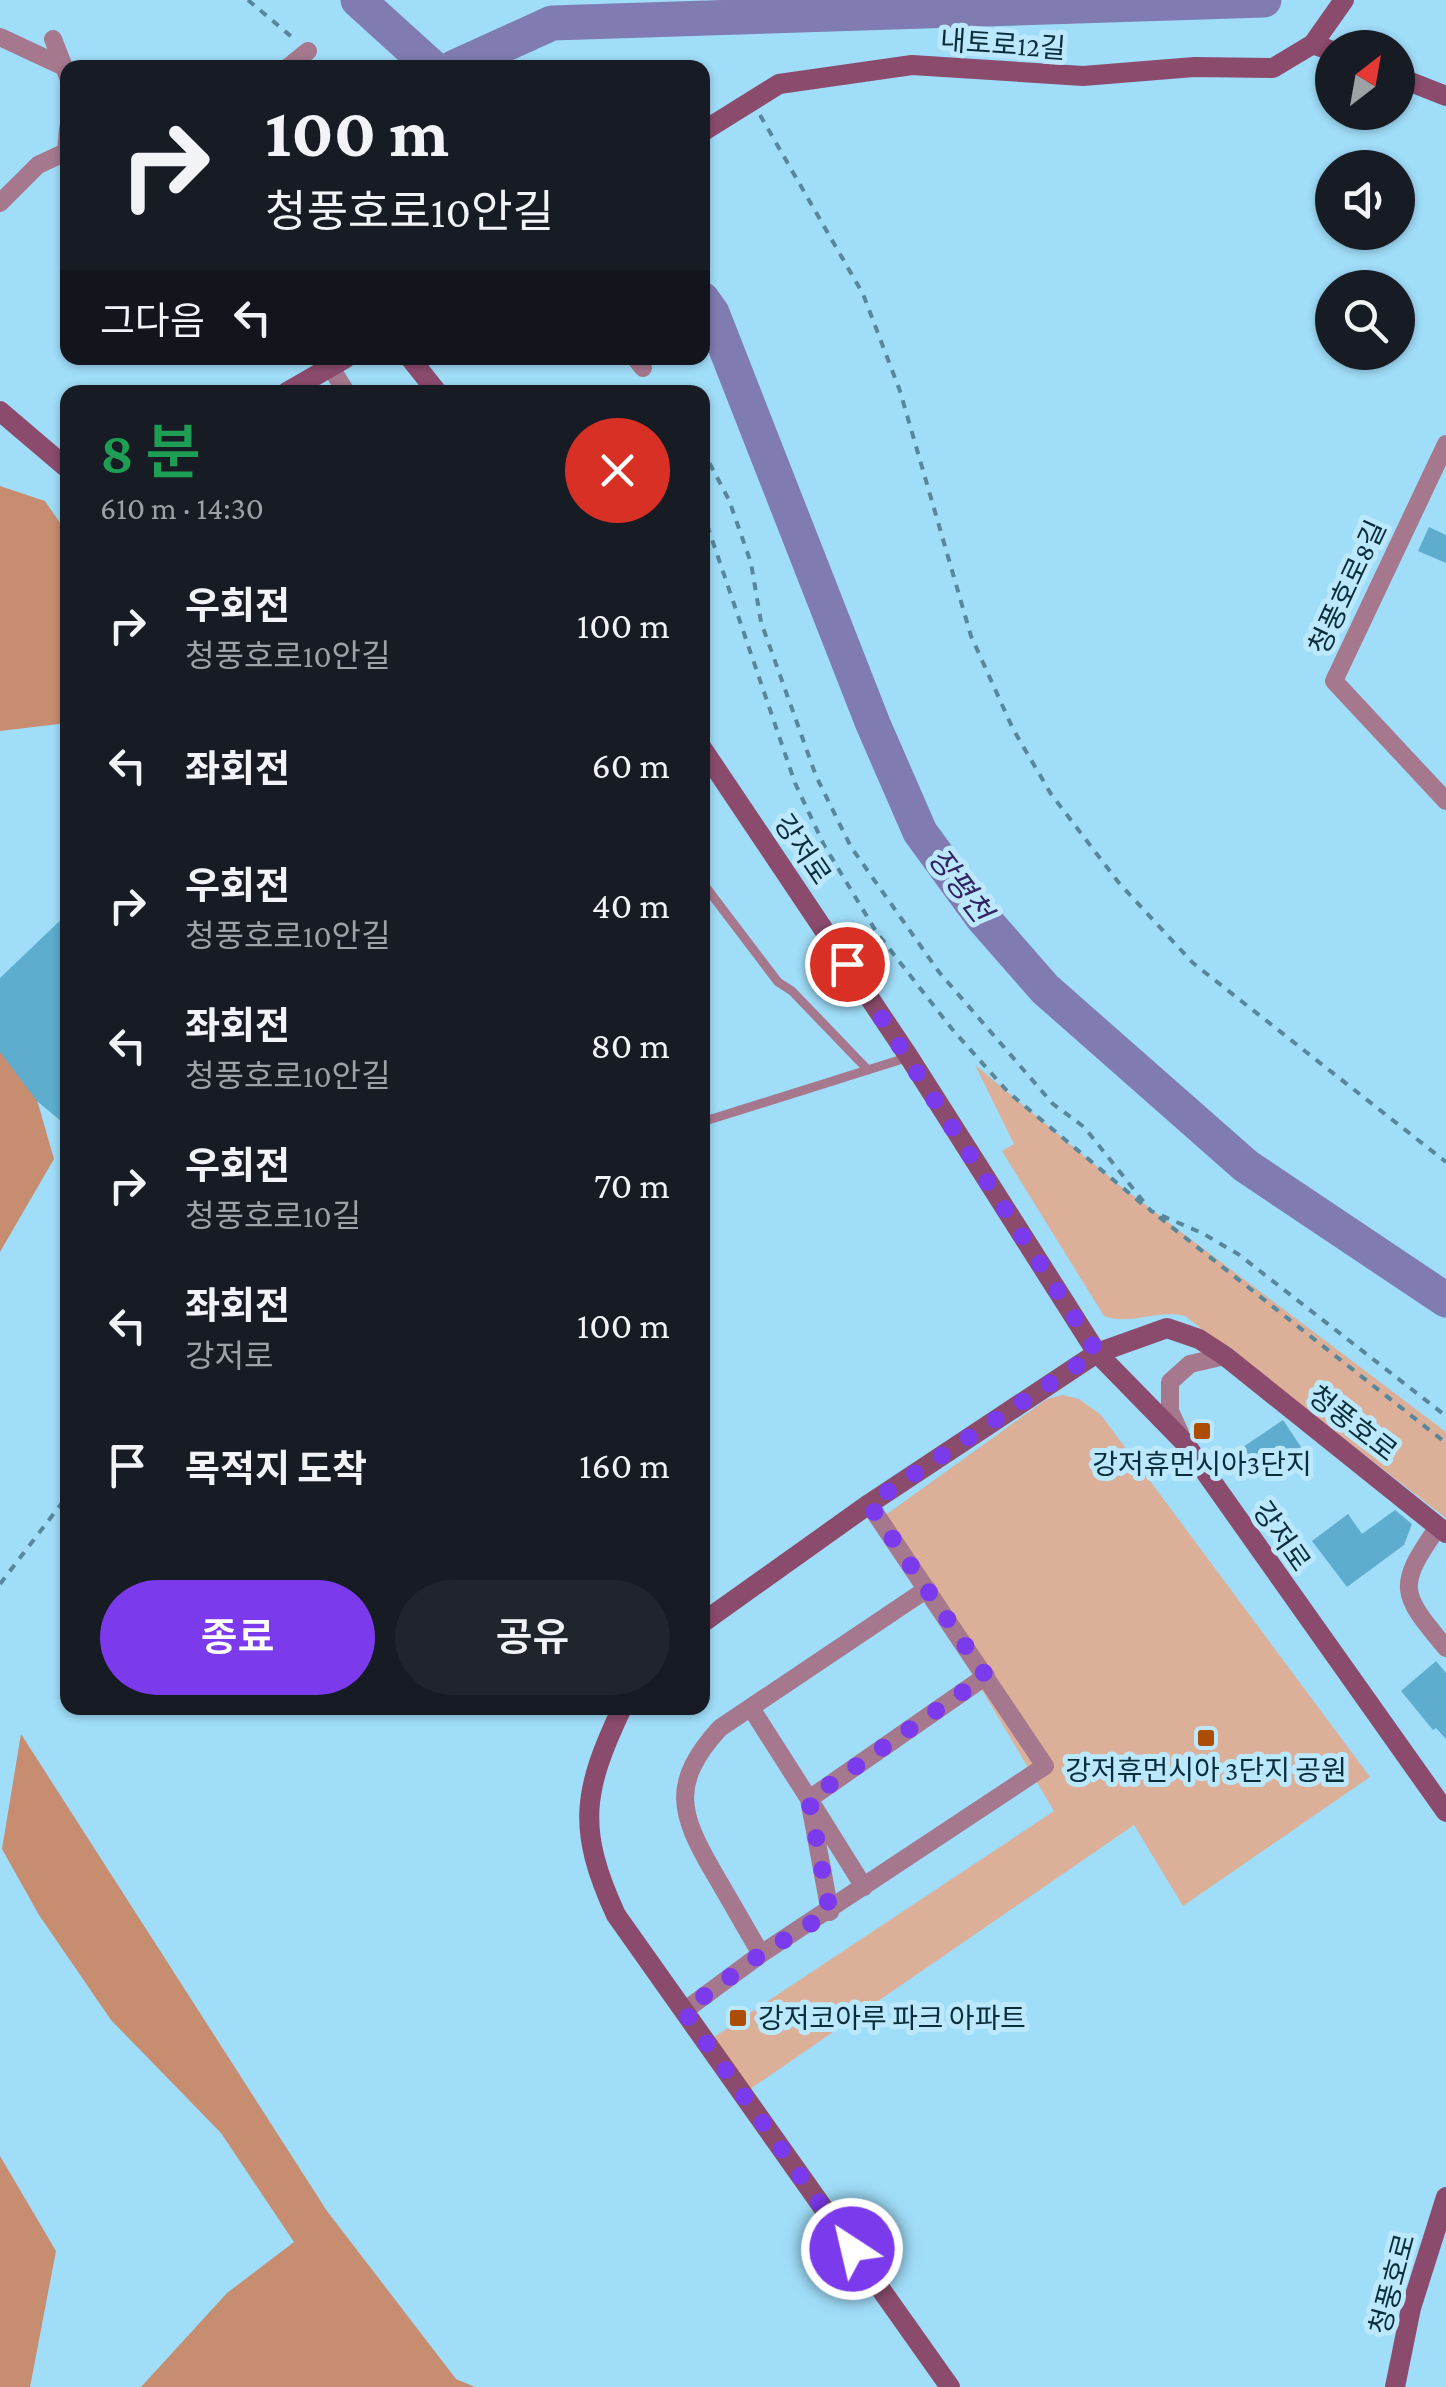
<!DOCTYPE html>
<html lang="ko">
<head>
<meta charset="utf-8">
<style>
  body { margin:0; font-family:"Crimson Pro","Noto Sans KR",serif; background:#20242c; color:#f1f3f6; height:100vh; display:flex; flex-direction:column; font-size:38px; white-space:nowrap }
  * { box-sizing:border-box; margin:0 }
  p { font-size:32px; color:#9ea1a6 }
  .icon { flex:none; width:55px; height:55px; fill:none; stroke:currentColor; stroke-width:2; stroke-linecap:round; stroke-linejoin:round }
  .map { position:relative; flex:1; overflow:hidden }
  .panel { position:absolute; left:60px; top:385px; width:650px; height:1330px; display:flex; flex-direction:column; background:#171b24; border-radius:20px; box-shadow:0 2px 8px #0004 }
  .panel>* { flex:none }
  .hud { position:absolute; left:60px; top:60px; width:650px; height:305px; border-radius:20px; box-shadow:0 2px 8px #0004; background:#171b24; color:#f1f3f6; overflow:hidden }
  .needle { width:65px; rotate:31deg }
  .fabs { position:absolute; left:1315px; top:30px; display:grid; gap:20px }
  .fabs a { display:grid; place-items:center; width:100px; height:100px; border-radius:50%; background:#171b24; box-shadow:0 2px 8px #0004; font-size:50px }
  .pin { position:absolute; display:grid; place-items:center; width:85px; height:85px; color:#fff; margin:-42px; border:5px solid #fff; border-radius:50%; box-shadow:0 2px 10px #0007 }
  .me { position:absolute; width:110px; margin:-55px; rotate:325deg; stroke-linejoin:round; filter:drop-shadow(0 0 8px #0008) }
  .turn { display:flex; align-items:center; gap:35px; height:210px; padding:0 40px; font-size:45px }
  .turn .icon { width:130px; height:130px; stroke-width:2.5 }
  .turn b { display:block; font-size:70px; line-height:85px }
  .then { display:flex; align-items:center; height:95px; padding:0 40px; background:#0003; gap:20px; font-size:38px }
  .round { display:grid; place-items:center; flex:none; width:105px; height:105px; border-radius:52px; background:#20242c }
  .head { display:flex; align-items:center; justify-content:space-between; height:170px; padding:0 40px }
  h1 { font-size:60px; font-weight:600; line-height:75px; color:#1e9e55 }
  .cta { display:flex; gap:20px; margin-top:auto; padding:20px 40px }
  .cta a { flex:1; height:115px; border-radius:60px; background:#7c3aed; color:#fff; font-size:40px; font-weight:600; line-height:115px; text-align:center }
  .cta a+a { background:#20242c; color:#f1f3f6 }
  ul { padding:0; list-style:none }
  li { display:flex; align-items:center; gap:30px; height:140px; padding:0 40px }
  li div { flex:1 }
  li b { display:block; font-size:38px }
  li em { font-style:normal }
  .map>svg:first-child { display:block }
  .green { fill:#dbaf98 }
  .forest { fill:#c78d70 }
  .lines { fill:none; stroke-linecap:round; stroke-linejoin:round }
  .river { stroke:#807bb1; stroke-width:35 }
  .building { fill:#5eacce }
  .path { stroke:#57879c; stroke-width:4; stroke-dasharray:8 8; stroke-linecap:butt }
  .lane { stroke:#a5788e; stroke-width:9 }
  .street { stroke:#a5788e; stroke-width:18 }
  .secondary { stroke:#8b4b6d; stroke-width:20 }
  .route { stroke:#7c3aed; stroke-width:18; stroke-dasharray:0 32.4 }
  .poi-dot { fill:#ad4d03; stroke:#bbe8fd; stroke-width:4 }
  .labels { text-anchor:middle; stroke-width:10; stroke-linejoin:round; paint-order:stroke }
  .street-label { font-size:28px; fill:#0a2d3a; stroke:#bbe8fd }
  .poi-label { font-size:28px; fill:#0a2d3a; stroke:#bbe8fd }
  .water-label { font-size:30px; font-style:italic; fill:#322366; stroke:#bbe8fd }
</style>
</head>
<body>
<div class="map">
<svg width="1446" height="2387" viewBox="0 0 1446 2387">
  <rect width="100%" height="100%" fill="#a0ddf9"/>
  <path class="green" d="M975 1065 1119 1185 1446 1432V1518L1185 1316C1157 1309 1129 1326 1104 1316L1002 1151 1014 1144Z
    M1063 1395 1079 1399 1101 1415 1370 1777 1183 1906 1134 1825 743 2094 705 2043 1054 1811 880 1519 1047 1399Z"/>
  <path class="forest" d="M0 486 45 501 67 533V723L0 731Z
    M0 1031 29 1072 54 1159 0 1252Z
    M21 1734 327 2211 456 2379 475 2387H141L227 2293 294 2242 221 2133 111 2020 39 1915 2 1849Z
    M0 2156 56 2251 30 2387H0Z"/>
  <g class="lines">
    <path class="river" d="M358 0 433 68
      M453 68 552 23 1264 0
      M702 299 712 313 873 724 920 832 982 917 1045 989 1246 1166 1446 1300"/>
  </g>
  <path class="building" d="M1429 527 1446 535V563L1418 551Z
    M68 913V1127L37 1101 0 1052V978Z
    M1283 1420 1301 1447 1261 1473 1243 1447Z
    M1395 1510 1412 1524 1404 1545 1347 1587 1312 1541 1348 1514 1362 1534Z
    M1436 1661 1446 1673V1739L1436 1728 1433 1730 1401 1691Z"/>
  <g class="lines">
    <path class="path" d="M248 0 293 38
      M760 115 863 294 900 391 971 636 1013 729 1051 794 1119 883 1193 963 1446 1162
      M702 449 729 500 751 563 761 622 816 776 851 847 939 972 1053 1104 1084 1127 1151 1211 1202 1233 1238 1254 1446 1416
      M702 510 795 783 824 845 877 933 952 1029 1008 1092 1147 1208
      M1159 1217 1446 1443
      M0 1584 68 1495"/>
    <path class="lane" d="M702 882 778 982 792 991 868 1070
      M702 1122 909 1057"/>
    <path class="street" d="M0 37 60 65
      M53 39 68 77
      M287 68 308 51
      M66 151 68 129
      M0 203 38 165 68 151
      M325 358 346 392
      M635 358 643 368
      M1446 444 1334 681 1446 801
      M1180 1433 1170 1411V1382L1190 1364 1225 1356
      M1438 1527C1396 1587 1400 1593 1446 1648
      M751 1708 809 1799 830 1912
      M864 1887 809 1799 986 1676
      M761 1954C745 1927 730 1900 714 1873 679 1813 670 1783 720 1728L927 1589
      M684 2011 761 1954 1045 1766 869 1504"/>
    <path class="secondary" d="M1313 44 1344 0
      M1398 77 1446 96
      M702 132 779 84 912 65 1083 76 1194 67 1273 68 1313 44 1332 51
      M410 358 437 392
      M287 392 346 358
      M0 411 68 469
      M702 748 909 1057 1097 1353 1184 1442 1446 1812
      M702 1623 869 1504 1097 1353 1167 1328 1199 1339 1225 1356 1446 1533
      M622 1708C582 1792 577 1830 616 1915L950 2387
      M1395 2387 1411 2308 1446 2197"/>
  </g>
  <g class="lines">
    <path class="route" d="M847 964 1097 1352 869 1504 986 1676 809 1799 830 1912 761 1954 684 2011 852 2249"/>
  </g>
  <g class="poi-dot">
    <rect x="1192" y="1421" width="20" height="20" rx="5"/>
    <rect x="1196" y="1728" width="20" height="20" rx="5"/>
    <rect x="728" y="2008" width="20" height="20" rx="5"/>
  </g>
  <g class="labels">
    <g class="street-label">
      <text transform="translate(1003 44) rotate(4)" y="10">내토로12길</text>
      <text transform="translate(1347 587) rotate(-65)" y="10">청풍호로8길</text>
      <text transform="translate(803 849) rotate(56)" y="10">강저로</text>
      <text transform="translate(1353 1423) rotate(38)" y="10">청풍호로</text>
      <text transform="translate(1282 1536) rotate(55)" y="10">강저로</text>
      <text transform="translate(1392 2284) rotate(-75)" y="10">청풍호로</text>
    </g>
    <g class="poi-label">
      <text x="1202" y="1474">강저휴먼시아3단지</text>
      <text x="1206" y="1780">강저휴먼시아 3단지 공원</text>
      <text x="758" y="2028" text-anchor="start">강저코아루 파크 아파트</text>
    </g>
    <g class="water-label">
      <text transform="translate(960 885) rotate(53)" y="10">장평천</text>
    </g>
  </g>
</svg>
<div class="fabs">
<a><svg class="needle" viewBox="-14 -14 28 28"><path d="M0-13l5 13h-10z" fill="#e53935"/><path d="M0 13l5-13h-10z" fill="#9ea1a6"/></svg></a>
<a><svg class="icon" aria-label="sound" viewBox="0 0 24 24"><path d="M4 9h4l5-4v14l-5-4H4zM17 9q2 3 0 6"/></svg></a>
<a><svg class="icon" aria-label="search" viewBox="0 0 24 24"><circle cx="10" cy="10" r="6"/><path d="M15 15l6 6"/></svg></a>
</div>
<div class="pin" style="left:847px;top:964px;background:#d93025"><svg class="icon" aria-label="arrive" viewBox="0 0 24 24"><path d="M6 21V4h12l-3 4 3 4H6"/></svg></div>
<svg class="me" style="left:852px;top:2249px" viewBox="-20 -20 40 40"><circle r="17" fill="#7c3aed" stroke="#fff" stroke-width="3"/><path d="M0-11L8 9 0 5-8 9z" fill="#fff"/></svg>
<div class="hud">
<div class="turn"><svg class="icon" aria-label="right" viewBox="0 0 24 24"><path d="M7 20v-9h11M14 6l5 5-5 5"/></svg><div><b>100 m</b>청풍호로10안길</div></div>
<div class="then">그다음<svg class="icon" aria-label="left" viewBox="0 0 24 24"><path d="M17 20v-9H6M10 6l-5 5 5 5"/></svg></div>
</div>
<section class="panel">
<div class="head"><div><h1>8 분</h1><p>610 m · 14:30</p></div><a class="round" style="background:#d93025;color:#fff"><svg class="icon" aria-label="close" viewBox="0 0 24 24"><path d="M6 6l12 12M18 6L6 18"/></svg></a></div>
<ul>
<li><svg class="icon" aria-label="right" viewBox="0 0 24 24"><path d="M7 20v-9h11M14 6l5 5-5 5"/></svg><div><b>우회전</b><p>청풍호로10안길</p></div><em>100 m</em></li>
<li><svg class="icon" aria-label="left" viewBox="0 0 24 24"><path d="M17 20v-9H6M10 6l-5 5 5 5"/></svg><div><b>좌회전</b></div><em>60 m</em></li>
<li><svg class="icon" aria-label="right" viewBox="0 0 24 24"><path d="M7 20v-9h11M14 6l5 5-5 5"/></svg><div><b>우회전</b><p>청풍호로10안길</p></div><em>40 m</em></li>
<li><svg class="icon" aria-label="left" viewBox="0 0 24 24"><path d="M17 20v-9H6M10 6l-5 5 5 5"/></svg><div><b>좌회전</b><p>청풍호로10안길</p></div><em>80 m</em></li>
<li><svg class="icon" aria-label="right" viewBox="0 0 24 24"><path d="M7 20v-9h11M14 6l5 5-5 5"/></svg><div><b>우회전</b><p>청풍호로10길</p></div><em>70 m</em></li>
<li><svg class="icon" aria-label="left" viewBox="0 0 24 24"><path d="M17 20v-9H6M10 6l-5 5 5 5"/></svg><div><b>좌회전</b><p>강저로</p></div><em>100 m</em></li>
<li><svg class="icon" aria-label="arrive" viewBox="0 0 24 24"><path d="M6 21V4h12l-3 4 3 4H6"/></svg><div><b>목적지 도착</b></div><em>160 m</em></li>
</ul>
<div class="cta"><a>종료</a><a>공유</a></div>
</section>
</div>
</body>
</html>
